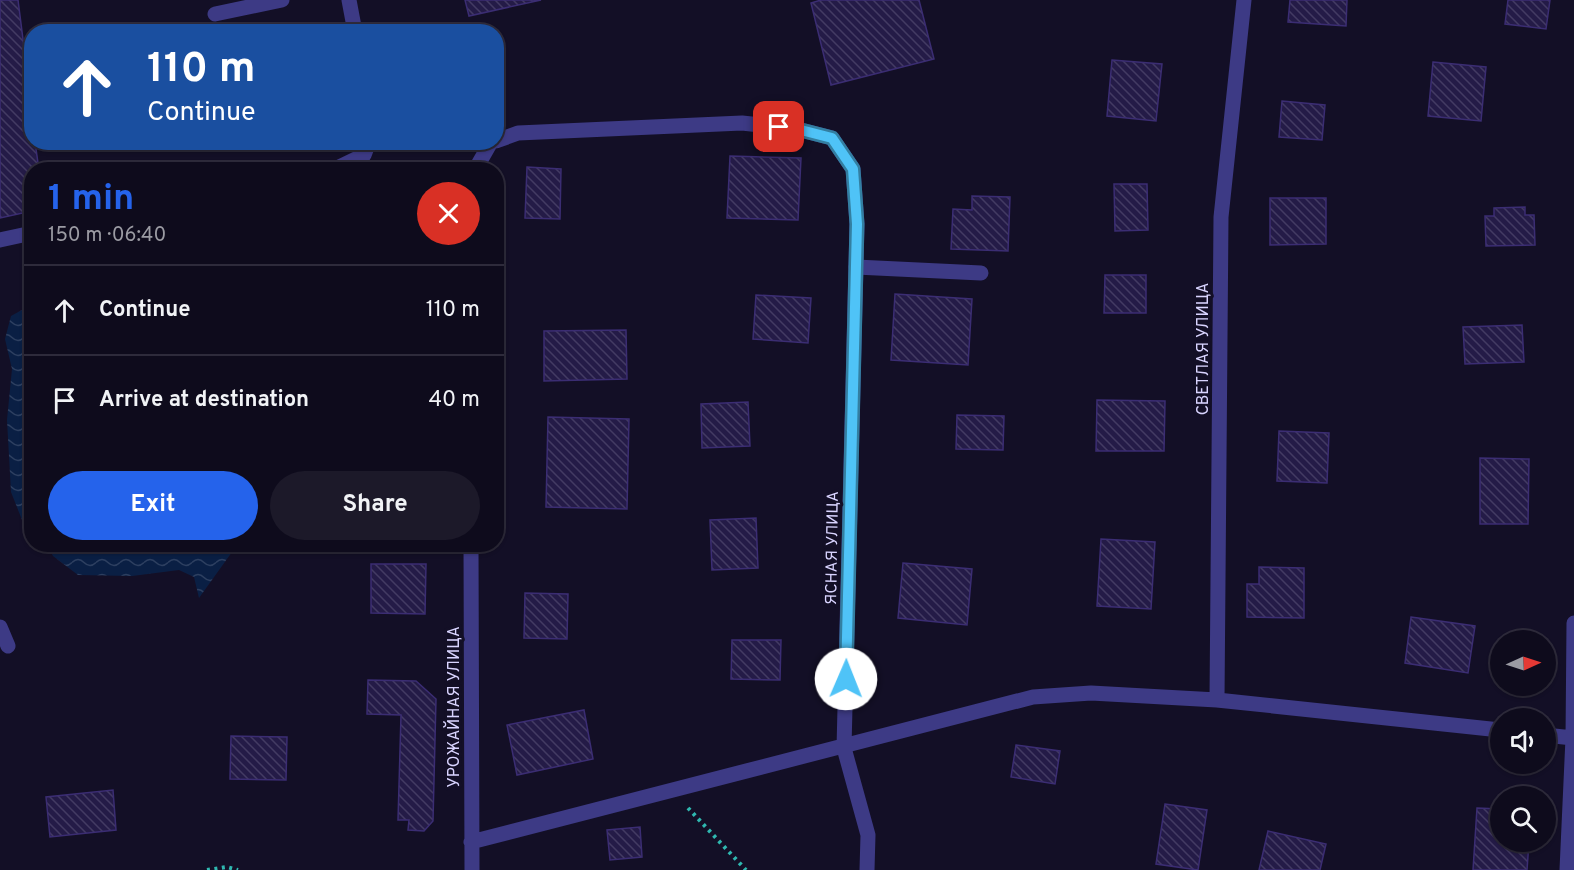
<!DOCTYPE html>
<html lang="en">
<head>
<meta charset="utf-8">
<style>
  body { margin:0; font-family:Overpass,sans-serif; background:#1c1929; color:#f1f3f6; height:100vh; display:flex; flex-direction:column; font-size:22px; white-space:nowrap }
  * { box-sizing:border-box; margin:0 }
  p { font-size:20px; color:#9b9ba3 }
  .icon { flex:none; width:33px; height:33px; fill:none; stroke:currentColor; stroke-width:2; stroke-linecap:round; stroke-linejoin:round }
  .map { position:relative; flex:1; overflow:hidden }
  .drawer { position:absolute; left:24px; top:162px; width:480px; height:390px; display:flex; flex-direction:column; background:#0e0b1c; border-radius:24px; box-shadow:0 2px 4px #0004,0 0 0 2px #2e2b3b }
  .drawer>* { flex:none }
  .banner { position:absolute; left:24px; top:24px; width:480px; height:126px; border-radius:24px; box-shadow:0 2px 4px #0004,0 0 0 2px #2e2b3b; background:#1a4fa0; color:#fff; overflow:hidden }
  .needle { width:39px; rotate:87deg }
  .fabs { position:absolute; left:1490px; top:630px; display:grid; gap:12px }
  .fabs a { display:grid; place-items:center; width:66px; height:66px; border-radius:50%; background:#0e0b1c; box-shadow:0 2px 4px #0004,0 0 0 2px #2e2b3b; font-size:30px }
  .pin { position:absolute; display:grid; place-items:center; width:51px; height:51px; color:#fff; margin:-26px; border-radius:12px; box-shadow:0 3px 9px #0006 }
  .me { position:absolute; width:66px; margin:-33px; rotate:1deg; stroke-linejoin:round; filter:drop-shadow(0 0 4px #0008) }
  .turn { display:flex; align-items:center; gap:21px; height:126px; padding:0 24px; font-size:27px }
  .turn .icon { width:78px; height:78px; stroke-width:2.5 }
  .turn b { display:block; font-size:42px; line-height:51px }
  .round { display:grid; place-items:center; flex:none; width:63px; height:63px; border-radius:32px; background:#1c1929 }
  .head { display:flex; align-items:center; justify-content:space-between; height:102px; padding:0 24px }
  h1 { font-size:36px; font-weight:700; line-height:45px; color:#2563eb }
  .primary-button { display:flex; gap:12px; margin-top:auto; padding:12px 24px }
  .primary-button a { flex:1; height:69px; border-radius:36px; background:#2563eb; color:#fff; font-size:24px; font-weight:700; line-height:69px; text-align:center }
  .primary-button a+a { background:#1c1929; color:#f1f3f6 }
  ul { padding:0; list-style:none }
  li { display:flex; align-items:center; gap:18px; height:90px; padding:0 24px; border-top:2px solid #2e2b3b }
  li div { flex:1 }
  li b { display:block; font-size:22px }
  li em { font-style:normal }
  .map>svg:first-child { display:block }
  .water { fill:url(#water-waves) }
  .building { fill:url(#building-back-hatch); stroke:#3b2d73; stroke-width:1.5 }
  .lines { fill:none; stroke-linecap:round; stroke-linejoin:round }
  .path { stroke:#2fb8b0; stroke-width:4; stroke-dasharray:3 4.5; stroke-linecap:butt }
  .lane { stroke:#3d3a85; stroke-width:15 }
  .street { stroke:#3d3a85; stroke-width:15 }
  .route-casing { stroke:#337fa1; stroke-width:15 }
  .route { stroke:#4fc3f7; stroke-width:10 }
  .labels { text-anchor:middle; stroke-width:6; stroke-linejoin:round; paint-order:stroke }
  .street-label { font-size:16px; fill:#d9d4ff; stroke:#130f26 }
</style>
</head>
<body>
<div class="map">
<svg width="1574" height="870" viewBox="0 0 1574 870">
  <defs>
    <pattern id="water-waves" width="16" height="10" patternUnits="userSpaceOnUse" patternTransform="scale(1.5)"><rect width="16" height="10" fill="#0a1f44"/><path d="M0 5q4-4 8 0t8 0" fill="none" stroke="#2d3f60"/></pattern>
    <pattern id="building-back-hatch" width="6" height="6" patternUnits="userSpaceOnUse" patternTransform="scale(1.5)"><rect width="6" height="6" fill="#241b47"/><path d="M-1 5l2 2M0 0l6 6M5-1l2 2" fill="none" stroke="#433b63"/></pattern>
  </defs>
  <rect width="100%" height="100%" fill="#130f26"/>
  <path class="water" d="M31 305V536L28 535 11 492 7 420 12 369 5 339 11 316Z
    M47 545H237L199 598 194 577 179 570 132 576 78 575 53 556Z"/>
  <path class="building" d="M0 0H18L32 110V142H35L39 170H32V211L0 218Z
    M465 0H541L469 16Z
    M821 0H919L934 59 831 85 811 3Z
    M1290 0H1347L1346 26 1288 22Z
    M1508 0H1550L1546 29 1505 24Z
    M1112 60 1162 64 1156 121 1107 116Z
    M1433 62 1486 67 1481 121 1428 116Z
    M1282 101 1325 105 1322 140 1279 137Z
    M730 156 801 158 798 220 727 218Z
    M527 167 561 169 560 219 525 218Z
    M1114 184H1147L1148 230 1115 231Z
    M972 196 1010 197 1008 251 951 249 953 209 972 210Z
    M1270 198H1326V244L1270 245Z
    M1525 207V215H1534L1535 245 1486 246 1485 216H1494V208Z
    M1105 275H1146V313H1104Z
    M895 294 972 299 968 365 891 360Z
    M756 295 811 298 808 343 753 339Z
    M1522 325 1524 362 1465 364 1463 327Z
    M626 330 627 379 544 381V331Z
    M1097 400 1165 401 1164 451H1096Z
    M748 402 750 446 702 448 701 404Z
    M957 415 1004 416 1003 450 956 449Z
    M548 417 629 419 627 509 546 507Z
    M1279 431 1329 433 1327 483 1277 481Z
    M1480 458 1529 459 1528 524H1480Z
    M756 518 758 568 712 570 710 520Z
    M1101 539 1155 542 1151 609 1097 606Z
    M903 563 972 569 967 625 898 618Z
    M371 564H426L425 614 371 613Z
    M1259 567 1304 568V618L1247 617V584H1259Z
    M525 593 568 594 567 639 524 638Z
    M1411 617 1475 626 1468 673 1405 663Z
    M732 640H781L780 680 731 679Z
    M368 680 416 681 436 699 433 821 424 831 408 830 409 820H398L401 715 367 714Z
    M584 710 593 759 517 775 507 725Z
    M231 736 287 737 286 780 230 779Z
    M1016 745 1060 751 1055 784 1011 777Z
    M113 790 116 830 50 837 46 797Z
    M1165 804 1207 810 1198 870 1156 864Z
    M1477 808 1500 809V842H1529L1527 870H1473Z
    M640 827 642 857 610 860 607 830Z
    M1268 831 1326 844 1320 870H1259Z"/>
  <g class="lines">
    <path class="path" d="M688 808 746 870
      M207 870 227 867 238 870"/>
    <path class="lane" d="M349 0 355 32
      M215 14 282 0
      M333 170 364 155 369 142
      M0 240 32 233
      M856 267 981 273
      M0 627 8 646"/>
    <path class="street" d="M496 141 518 133 742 123 797 129 832 138 853 169 857 224 844 748 868 835 867 870
      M475 170 491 142
      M471 544 472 870
      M1217 700 1221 217 1244 0
      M1545 735 1573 738
      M471 842 1033 697 1091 693 1217 700 1500 730
      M1567 870 1573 738 1574 623"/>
  </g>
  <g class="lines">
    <g class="route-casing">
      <path id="route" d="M779 127 797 129 832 138 853 169 857 224 846 679"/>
    </g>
    <use href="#route" class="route"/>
  </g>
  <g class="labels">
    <g class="street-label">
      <text transform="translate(1202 349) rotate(-90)" y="6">СВЕТЛАЯ УЛИЦА</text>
      <text transform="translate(831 548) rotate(-89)" y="6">ЯСНАЯ УЛИЦА</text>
      <text transform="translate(453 707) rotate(-90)" y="6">УРОЖАЙНАЯ УЛИЦА</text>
    </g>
  </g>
</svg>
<div class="fabs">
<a><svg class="needle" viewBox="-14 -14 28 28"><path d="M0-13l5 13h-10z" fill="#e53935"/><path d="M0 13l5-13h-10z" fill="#9b9ba3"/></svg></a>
<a><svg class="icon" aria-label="sound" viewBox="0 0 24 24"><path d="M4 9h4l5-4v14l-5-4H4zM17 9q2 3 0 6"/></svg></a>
<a><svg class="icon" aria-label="search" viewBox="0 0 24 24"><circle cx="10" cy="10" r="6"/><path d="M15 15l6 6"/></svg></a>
</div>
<div class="pin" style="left:779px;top:127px;background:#d93025"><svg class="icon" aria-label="arrive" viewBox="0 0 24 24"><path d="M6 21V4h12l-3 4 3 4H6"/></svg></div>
<svg class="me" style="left:846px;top:679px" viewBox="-20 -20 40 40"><circle r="19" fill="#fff"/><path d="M0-13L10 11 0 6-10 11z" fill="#4fc3f7"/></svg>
<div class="banner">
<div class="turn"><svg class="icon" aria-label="ahead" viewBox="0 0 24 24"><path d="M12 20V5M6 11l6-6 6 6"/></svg><div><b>110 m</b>Continue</div></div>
</div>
<section class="drawer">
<div class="head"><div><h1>1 min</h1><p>150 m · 06:40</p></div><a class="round" style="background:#d93025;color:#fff"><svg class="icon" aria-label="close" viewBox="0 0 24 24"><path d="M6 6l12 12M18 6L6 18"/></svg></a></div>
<ul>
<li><svg class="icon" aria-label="ahead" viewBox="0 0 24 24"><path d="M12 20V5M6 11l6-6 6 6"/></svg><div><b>Continue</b></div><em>110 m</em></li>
<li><svg class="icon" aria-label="arrive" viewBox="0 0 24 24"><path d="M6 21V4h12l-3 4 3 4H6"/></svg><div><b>Arrive at destination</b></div><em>40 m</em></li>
</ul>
<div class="primary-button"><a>Exit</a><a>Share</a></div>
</section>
</div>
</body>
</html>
